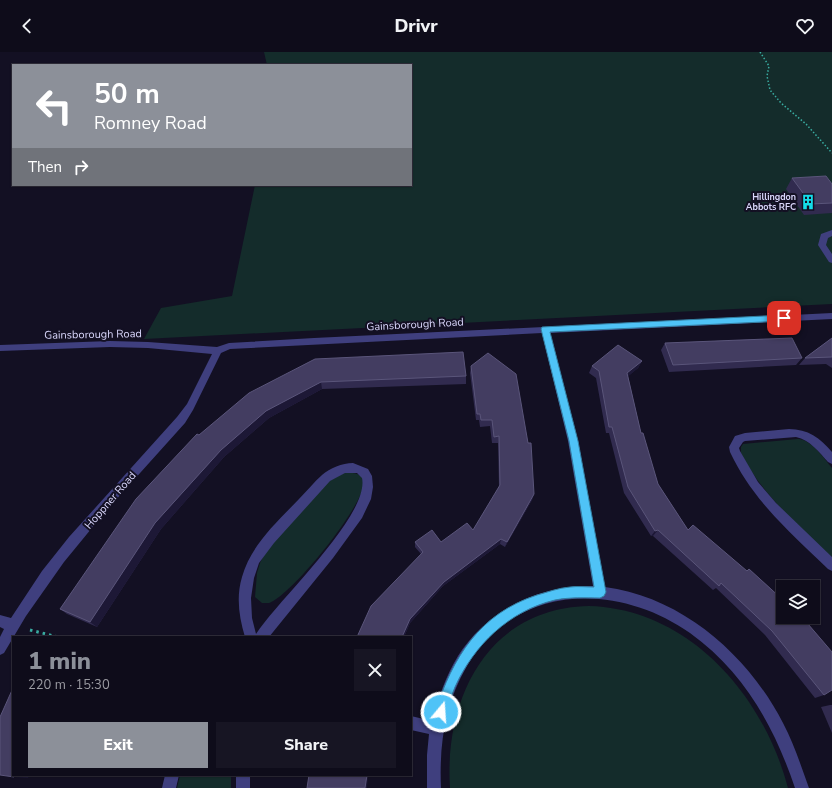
<!DOCTYPE html>
<html lang="en">
<head>
<meta charset="utf-8">
<style>
  body { margin:0; font-family:"Nunito Sans",sans-serif; background:#171523; color:#f1f3f6; height:100vh; display:flex; flex-direction:column; font-size:15px; white-space:nowrap }
  * { box-sizing:border-box; margin:0 }
  p { font-size:13px; color:#9b9ba2 }
  .icon { flex:none; width:22px; height:22px; fill:none; stroke:currentColor; stroke-width:2; stroke-linecap:round; stroke-linejoin:round }
  .map { position:relative; flex:1; overflow:hidden }
  .drawer { position:absolute; left:12px; top:584px; width:400px; height:140px; display:flex; flex-direction:column; background:#0e0c1a; border-radius:0px; box-shadow:0 1px 3px #0004,0 0 0 1px #2e2c39 }
  .drawer>* { flex:none }
  .top-card { position:absolute; left:12px; top:12px; width:400px; height:122px; border-radius:0px; box-shadow:0 1px 3px #0004,0 0 0 1px #2e2c39; background:#8c9099; color:#fff; overflow:hidden }
  .tools { position:absolute; left:776px; top:528px; display:grid; gap:8px }
  .tools a { display:grid; place-items:center; width:44px; height:44px; border-radius:0px; background:#0e0c1a; box-shadow:0 1px 3px #0004,0 0 0 1px #2e2c39; font-size:20px }
  .pin { position:absolute; display:grid; place-items:center; width:34px; height:34px; color:#fff; margin:-17px; border-radius:8px; box-shadow:0 2px 6px #0006 }
  .me { position:absolute; width:44px; margin:-22px; rotate:18deg; stroke-linejoin:round; filter:drop-shadow(0 0 3px #0008) }
  .turn { display:flex; align-items:center; gap:14px; height:84px; padding:0 16px; font-size:18px }
  .turn .icon { width:52px; height:52px; stroke-width:2.5 }
  .turn b { display:block; font-size:28px; line-height:34px }
  .then { display:flex; align-items:center; height:38px; padding:0 16px; background:#0003; gap:8px; font-size:15px }
  .round { display:grid; place-items:center; flex:none; width:42px; height:42px; border-radius:0px; background:#171523 }
  .summary { display:flex; align-items:center; justify-content:space-between; height:68px; padding:0 16px }
  h1 { font-size:24px; font-weight:800; line-height:30px; color:#8c9099 }
  .button { display:flex; gap:8px; margin-top:auto; padding:8px 16px }
  .button a { flex:1; height:46px; border-radius:0px; background:#8c9099; color:#fff; font-size:16px; font-weight:800; line-height:46px; text-align:center }
  .button a+a { background:#171523; color:#f1f3f6 }
  header { display:flex; justify-content:space-between; align-items:center; height:52px; padding:0 16px; background:#0e0c1a; font-size:18px; font-weight:800 }
  .map>svg:first-child { display:block }
  .green { fill:#142c2b }
  .lines { fill:none; stroke-linecap:round; stroke-linejoin:round }
  .path-far1 { stroke:#39aca1; stroke-width:1.5; stroke-dasharray:1.5 2; stroke-linecap:butt }
  .path { stroke:#39aca1; stroke-width:3; stroke-dasharray:2.5 4; stroke-linecap:butt }
  .minor { fill:#3f3f7e; fill-rule:evenodd }
  .wall { fill:#312b4f }
  .shaded-wall { fill:#1d1836 }
  .building { fill:#433d61; stroke:#5a557a }
  .route { fill:#4fc3f7; stroke:#337fa1 }
  .labels { text-anchor:middle; stroke-width:4; stroke-linejoin:round; paint-order:stroke }
  .far-poi-label { font-size:9px; font-weight:bold; fill:#d9d6fb; stroke:#131023; text-anchor:end }
  .street-label { font-size:11px; fill:#d9d6fb; stroke:#131023 }
</style>
</head>
<body>
<header><svg class="icon" aria-label="back" viewBox="0 0 24 24"><path d="M15 5l-7 7 7 7"/></svg>Drivr<svg class="icon" aria-label="heart" viewBox="0 0 24 24"><path d="M12 20l-8-8c-3-5 5-10 8-4 3-6 11-1 8 4z"/></svg></header>
<div class="map">
<svg width="832" height="736" viewBox="0 0 832 736">
  <rect width="100%" height="100%" fill="#131023"/>
  <path class="green" d="M264 0H832V252L144 287 161 256 232 244 255 133H411V13H267Z
    M798 387C812 388 823 405 832 416V506C799 474 762 443 741 401V395L743 392Z
    M346 420C352 421 363 421 364 429 366 452 290 545 269 551H262L255 545 257 521 260 511 268 495 329 429Z
    M589 554C690 557 764 644 788 736H450C444 646 488 556 589 554Z
    M180 723H231V736H177Z"/>
  <g class="lines">
    <path class="path-far1" d="M760 0 769 14 767 24 770 38 781 51 806 72 832 101"/>
    <path class="path" d="M30 578 58 585"/>
    <path class="minor" d="M832 178V184L828 186 826 193 832 202V211L829 210 818 193 821 182Z
      M832 261V267L550 281 578 389 605 535C682 545 748 603 783 671 794 692 801 714 809 736H795C774 674 744 620 690 581 618 530 515 531 467 614 445 651 439 693 441 736H427V703L429 682 411 678V664L432 669C438 646 446 624 458 604 486 559 540 532 593 534L568 389 542 281 230 297 221 301 193 358 185 371 105 460 64 510 26 564 4 601 0 603V585L4 577 0 575V563L11 566 42 519 69 485 177 365 187 352 212 302 148 296 110 295 0 299V293L110 289 148 290 217 295 229 291 314 286Z
      M789 377C808 377 820 386 832 400V412L828 410C819 400 810 388 796 385L745 389 743 390 739 396 740 399 758 430 776 451 832 505V519L828 517C790 480 753 449 730 400L729 395 735 384 745 381Z
      M353 411 368 417 372 424 373 435 371 447 362 466 333 506 269 585H245C239 565 236 545 242 525 251 493 277 470 299 447 307 439 314 430 322 423 330 416 342 411 353 411ZM345 421H357L362 426C370 463 278 548 256 582L252 566 251 546 254 526 259 511 274 491 330 429Z
      M165 723H179L176 736H162Z
      M236 723H250V736H236Z"/>
  </g>
  <path class="wall" d="M792 126 832 132V161L804 163 786 137Z
    M832 286V316L826 312 799 313 805 306Z
    M665 291 802 306 796 313 669 320 661 298Z
    M315 307 466 324V332L322 337 269 366 224 405 161 477 97 575 67 562 60 557 199 383Z
    M642 309 638 316 628 324 641 381 658 432 688 478 746 519 749 517 824 643 815 646 765 583 716 536 713 538 653 484H651L624 441 609 381H606L596 326 589 321 592 314Z
    M471 314 534 442 532 448 505 495 500 492 443 534 410 571 404 585H357L421 502 415 495V490H441L473 478 499 436 498 391H492L490 374 480 375 479 368H476L470 321Z
    M830 653H832V681L821 655Z"/>
  <path class="shaded-wall" d="M642 309 638 316 624 328 627 321Z
    M321 330 322 337 269 366 224 405 161 477 97 575 90 570 155 471 221 398 266 359Z
    M534 442 532 448 505 495 507 490Z
    M658 478 653 484H651L655 479Z
    M501 487 500 492 443 534 410 571 404 585H402L410 567 444 530Z
    M15 723H29L28 726 14 725Z
    M367 723H368L367 736H365Z"/>
  <path class="building" d="M826 124 832 132V151L811 152 792 126Z
    M792 286 802 306 673 313 665 291Z
    M832 286V305L805 306Z
    M618 293 642 309 627 321 641 381H643L658 432 688 478 693 473 747 519 749 517 783 548V565H802L832 600V638L824 643 772 579 721 531 719 534 658 478 655 479 628 435 612 375H609L599 319 592 314Z
    M463 300 466 324 321 330 266 359 221 398 155 471 90 570 60 557 136 447 197 382 199 383 249 341 315 307Z
    M488 301 516 322 528 391H531L534 442 507 490 501 487 444 530 410 567 402 585H357L371 554 423 500 415 490 432 478 441 490 467 471 473 478 500 433 499 384 494 385 492 368H481L480 362H477L471 314Z
    M13 636V723H15L14 725 0 723V665Z
    M309 723H367L365 736H307Z"/>
  <path class="route" d="M784 263 788 266 784 269 550 280 578 389 606 540 604 544 600 546C585 546 570 545 555 548 509 559 474 593 455 635 451 644 449 655 445 664L441 666 436 664 435 660C453 605 479 562 537 543 548 540 558 536 570 535 578 534 586 535 594 535L569 389 541 277 542 275Z"/>
  <defs>
    <g id="building-bare" transform="scale(1.2)"><path d="M-4-6H4V6H1V3H-1V6H-4ZM-2.5-4.3h1.7v1.8h-1.7ZM.8-4.3h1.7v1.8H.8ZM-2.5-1h1.7V.8h-1.7ZM.8-1h1.7V.8H.8Z" fill="#14dce9" stroke="#131023" stroke-width="2.5" paint-order="stroke"/></g>
  </defs>
  <g fill-rule="evenodd">
    <use href="#building-bare" x="808" y="150"/>
  </g>
  <g class="labels">
    <g class="far-poi-label">
      <text x="796" y="148">Hillingdon<tspan x="796" dy="10">Abbots RFC</tspan></text>
    </g>
    <g class="street-label">
      <text transform="translate(415 272) rotate(-3)" y="4">Gainsborough Road</text>
      <text transform="translate(93 282) rotate(-1)" y="4">Gainsborough Road</text>
      <text transform="translate(110 448) rotate(-49)" y="4">Hoppner Road</text>
    </g>
  </g>
</svg>
<div class="tools">
<a><svg class="icon" aria-label="layers" viewBox="0 0 24 24"><path d="M12 4l9 5-9 5-9-5zM3 14l9 5 9-5"/></svg></a>
</div>
<div class="pin" style="left:784px;top:266px;background:#d93025"><svg class="icon" aria-label="arrive" viewBox="0 0 24 24"><path d="M6 21V4h12l-3 4 3 4H6"/></svg></div>
<svg class="me" style="left:441px;top:660px" viewBox="-20 -20 40 40"><circle r="17" fill="#4fc3f7" stroke="#fff" stroke-width="3"/><path d="M0-11L8 9 0 5-8 9z" fill="#fff"/></svg>
<div class="top-card">
<div class="turn"><svg class="icon" aria-label="left" viewBox="0 0 24 24"><path d="M17 20v-9H6M10 6l-5 5 5 5"/></svg><div><b>50 m</b>Romney Road</div></div>
<div class="then">Then<svg class="icon" aria-label="right" viewBox="0 0 24 24"><path d="M7 20v-9h11M14 6l5 5-5 5"/></svg></div>
</div>
<section class="drawer">
<div class="summary"><div><h1>1 min</h1><p>220 m · 15:30</p></div><a class="round"><svg class="icon" aria-label="close" viewBox="0 0 24 24"><path d="M6 6l12 12M18 6L6 18"/></svg></a></div>
<div class="button"><a>Exit</a><a>Share</a></div>
</section>
</div>
</body>
</html>
